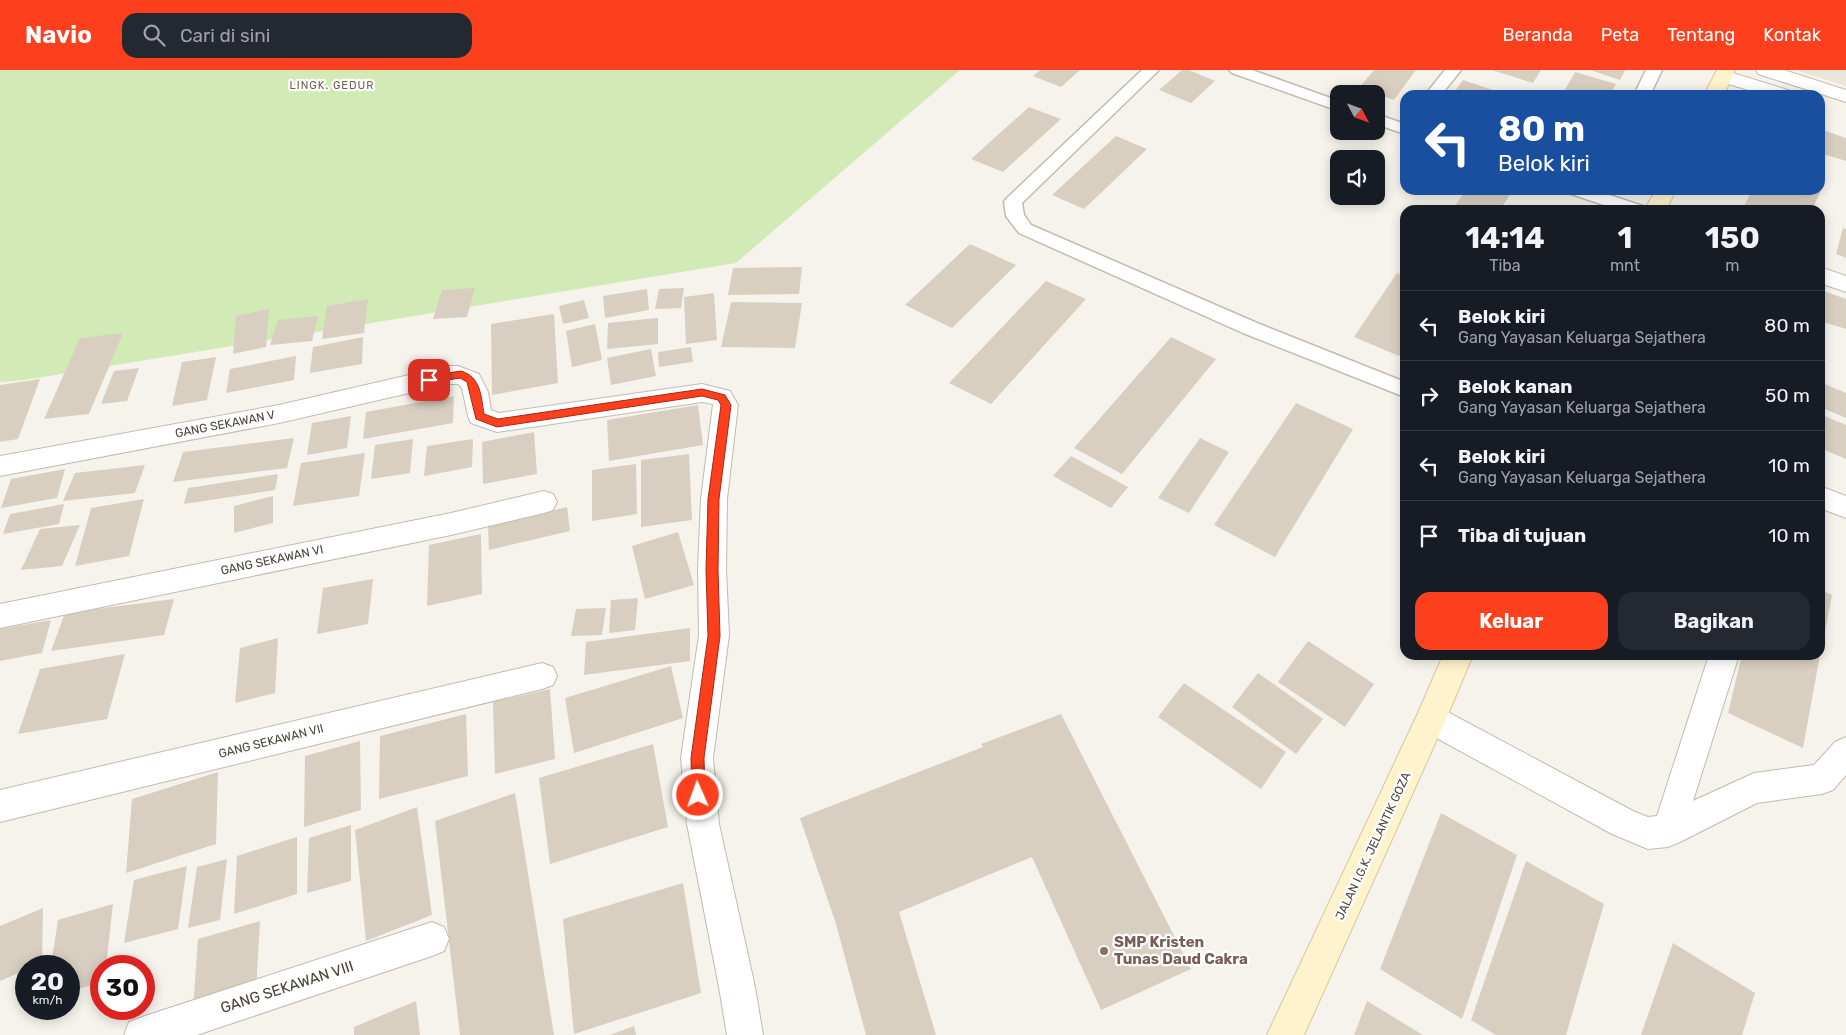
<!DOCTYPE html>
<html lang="id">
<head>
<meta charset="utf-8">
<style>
  body { margin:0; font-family:Rubik,sans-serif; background:#242831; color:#f1f3f6; height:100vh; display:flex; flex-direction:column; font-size:19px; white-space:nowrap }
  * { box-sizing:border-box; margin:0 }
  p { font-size:16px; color:#9ea1a6 }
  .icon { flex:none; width:28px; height:28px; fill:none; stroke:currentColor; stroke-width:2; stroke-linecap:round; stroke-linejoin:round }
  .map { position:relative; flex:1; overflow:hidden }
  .details { position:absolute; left:1400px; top:135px; width:425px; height:455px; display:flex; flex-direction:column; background:#171b24; border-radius:15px; box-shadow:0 2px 12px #0003 }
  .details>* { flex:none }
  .guide { position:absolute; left:1400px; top:20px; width:425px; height:105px; border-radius:15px; box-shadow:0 2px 12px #0003; background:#1a4fa0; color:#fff; overflow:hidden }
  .needle { width:32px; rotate:131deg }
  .buttons { position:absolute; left:1330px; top:15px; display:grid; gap:10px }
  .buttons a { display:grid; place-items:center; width:55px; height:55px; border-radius:10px; background:#171b24; box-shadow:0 2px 12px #0003; font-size:25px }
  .speed { position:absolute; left:15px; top:885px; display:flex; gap:10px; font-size:25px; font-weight:700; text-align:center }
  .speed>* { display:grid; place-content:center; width:65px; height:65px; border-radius:50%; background:#171b24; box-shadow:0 2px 12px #0003; line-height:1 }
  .speed small { font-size:12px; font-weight:400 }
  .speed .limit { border:8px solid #d22; background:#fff; color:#111 }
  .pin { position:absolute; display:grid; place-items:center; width:42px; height:42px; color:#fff; margin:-21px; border-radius:10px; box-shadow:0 2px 8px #0006 }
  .me { position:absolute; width:55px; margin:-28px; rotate:358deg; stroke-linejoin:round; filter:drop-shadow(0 0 4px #0008) }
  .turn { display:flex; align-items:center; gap:18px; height:105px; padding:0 15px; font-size:22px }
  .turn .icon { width:65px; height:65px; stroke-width:2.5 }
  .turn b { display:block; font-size:35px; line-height:42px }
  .eta { display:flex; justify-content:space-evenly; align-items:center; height:85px; text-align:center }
  .eta b { font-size:30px; font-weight:700; line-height:35px }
  .primary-button { display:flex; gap:10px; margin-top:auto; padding:10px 15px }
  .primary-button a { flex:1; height:58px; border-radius:15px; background:#fc3f1d; color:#fff; font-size:20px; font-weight:700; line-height:58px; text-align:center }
  .primary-button a+a { background:#242831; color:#f1f3f6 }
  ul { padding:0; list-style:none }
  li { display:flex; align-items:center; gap:15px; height:70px; padding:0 15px; border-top:1px solid #363941 }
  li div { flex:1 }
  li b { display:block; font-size:19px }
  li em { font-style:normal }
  header { display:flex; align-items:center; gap:30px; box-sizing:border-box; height:70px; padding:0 25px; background:#fc3f1d; color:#fff }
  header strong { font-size:24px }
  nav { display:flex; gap:28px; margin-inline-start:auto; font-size:18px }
  .search { width:350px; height:45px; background:#242831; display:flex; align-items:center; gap:12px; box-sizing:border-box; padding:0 18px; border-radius:15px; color:#9ea1a6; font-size:19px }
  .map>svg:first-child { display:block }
  .residential { fill:#eae5da }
  .green { fill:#d2eab5 }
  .building { fill:#d8cfc1 }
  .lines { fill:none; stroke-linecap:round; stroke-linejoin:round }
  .lane-casing { stroke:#c2bbae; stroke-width:3 }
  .street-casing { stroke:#c2bbae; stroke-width:2 }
  .secondary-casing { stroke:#d6c79b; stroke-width:2 }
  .lane { fill:#fff; fill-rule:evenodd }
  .street { fill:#fff; fill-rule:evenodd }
  .secondary { fill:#fff3cd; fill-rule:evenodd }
  .route { fill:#fc3f1d; stroke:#a42913 }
  .education-dot { fill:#8d6e63; stroke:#fff; stroke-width:2 }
  .labels { text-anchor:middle; stroke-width:4.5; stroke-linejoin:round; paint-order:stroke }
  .far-neighbourhood-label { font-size:11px; letter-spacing:1px; fill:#6e6250; stroke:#fff }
  .street-label { font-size:12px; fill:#4b4439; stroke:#fff }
  .near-education-label { font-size:15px; font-weight:bold; fill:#785e54; stroke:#fff; text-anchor:start }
  .near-street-label { font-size:15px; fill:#4b4439; stroke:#fff }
</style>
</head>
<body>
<header>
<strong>Navio</strong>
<div class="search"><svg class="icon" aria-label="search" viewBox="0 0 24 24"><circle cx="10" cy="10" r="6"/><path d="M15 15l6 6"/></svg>Cari di sini</div>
<nav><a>Beranda</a><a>Peta</a><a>Tentang</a><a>Kontak</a></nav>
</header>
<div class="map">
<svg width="1846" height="965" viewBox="0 0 1846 965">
  <rect width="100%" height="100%" fill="#f6f3ec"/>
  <path class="residential" d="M1795 0H1846V16Z"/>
  <path class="green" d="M0 0H960L736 193 24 310 0 312Z"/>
  <path class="building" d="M1040 0H1080L1061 17 1033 6Z
    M1182 0H1189L1215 11 1191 33 1159 20Z
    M1374 0H1416L1394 30 1359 18Z
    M1492 0H1541L1533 13Z
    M1590 0H1625L1620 10Z
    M1575 2 1616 14 1610 25H1562Z
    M1463 10 1508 25H1452Z
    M1029 37 1061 49 1003 102 971 89Z
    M1820 59 1846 68V91L1820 83Z
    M1116 66 1147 79 1084 139 1052 125Z
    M1820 115 1823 116 1812 140H1742L1752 120H1820Z
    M1466 120H1513L1500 140H1452Z
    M1843 158 1846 159V188L1836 184Z
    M970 174 1016 195 952 258 905 235Z
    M802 197 799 224 728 225 733 198Z
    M1397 203 1405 207V277L1399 286 1354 267Z
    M1046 211 1086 229 991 334 949 313Z
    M475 218 467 247 433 249 442 220Z
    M684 218 681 238 655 239 659 219Z
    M647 219 649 240 605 248 603 226Z
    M1821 220 1846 229V259L1820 251Z
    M714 223 717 270 686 274 684 227Z
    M368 229 364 263 322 269 327 236Z
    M584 230 589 248 563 254 559 236Z
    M731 232 802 233 795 278 721 277Z
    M269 239 266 277 233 284 236 246Z
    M554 244 558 313 492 325 491 254Z
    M318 246 312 271 270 275 278 250Z
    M658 248V274L607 279 608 253Z
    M595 254 602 290 572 297 566 261Z
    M123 263 89 344 44 349 80 268Z
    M363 267 362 294 310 303 313 277Z
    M1171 267 1216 289 1122 404 1074 378Z
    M691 277 693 292 659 297 658 282Z
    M651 279 656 306 611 315 607 288Z
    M296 286 294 310 226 323 230 299Z
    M216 287 207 330 172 336 182 292Z
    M139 298 127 331 101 334 114 301Z
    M40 309 18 369 0 372V315Z
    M1820 312 1846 323V348L1820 337Z
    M454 326 453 353 363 369 366 342Z
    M1296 333 1353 359 1275 487 1214 455Z
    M698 335 703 375 609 391 607 350Z
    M1820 344 1846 355V389L1820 378Z
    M351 346 347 378 307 385 312 353Z
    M534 362 537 404 483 414 482 372Z
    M294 368 287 398 173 412 183 382Z
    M1200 368 1229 382 1189 443 1158 428Z
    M413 369 410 403 371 409 375 375Z
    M473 369 472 397 424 406 427 376Z
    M365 383 359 426 293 436 301 393Z
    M689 384 692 450 641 457V390Z
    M1071 386 1128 417 1111 438 1053 406Z
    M636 394 637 444 592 451V400Z
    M145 395 135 423 63 431 75 403Z
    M65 399 57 428 1 438 11 409Z
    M278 404 275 420 184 434 188 418Z
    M273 426V453L234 463V436Z
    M144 429 129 486 75 496 91 438Z
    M64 434 59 454 3 464 10 444Z
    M567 437 570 461 489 480 488 456Z
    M80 455 62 496 21 500 40 459Z
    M678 462 694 515 645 529 632 476Z
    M481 464 482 524 427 536 429 475Z
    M373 509 368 554 317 564 323 518Z
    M1820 520 1832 525 1821 583H1820Z
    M638 528 635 560 609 563 611 530Z
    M174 529 164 565 51 581 65 543Z
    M606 538 602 565 571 566 576 539Z
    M51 550 42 583 0 591V559Z
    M690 558V591L584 605 586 572Z
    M278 568 275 623 235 633 240 578Z
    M1308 571 1374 614 1345 657 1278 612Z
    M125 584 107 649 18 664 40 599Z
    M1742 585H1820L1803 678 1728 643Z
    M671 596 683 648 574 683 565 628Z
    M1258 603 1323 649 1296 684 1232 637Z
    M1184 613 1286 682 1261 719 1158 647Z
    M550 619 555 689 495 704 493 632Z
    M466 644 468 706 379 729 380 666Z
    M1061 644 1191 899 1101 940 1032 787 899 842 936 965H866L836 854 800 748 983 677 981 674Z
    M360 671 361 740 304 757 305 686Z
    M653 674 668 757 550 794 539 708Z
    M218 702 216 774 126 803 132 729Z
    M515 723 554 965H460L435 751Z
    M417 737 432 845 366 871 355 760Z
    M1441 743 1517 785 1462 949 1380 899Z
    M351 755V811L307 823 309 768Z
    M297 767V824L234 844 237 786Z
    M227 789 220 850 188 858 197 797Z
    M1526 791 1604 834 1566 965H1496L1471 950Z
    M187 796 178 859 124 873 134 810Z
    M683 813 701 923 574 964 563 849Z
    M113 834 106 896H101V912L69 922V896H51L58 850Z
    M43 838 42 893 34 896H26V900L0 911V856Z
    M260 851 256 920 193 940 198 869Z
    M1673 873 1755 923 1742 965H1641Z
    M416 931 420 965H354V957Z
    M1367 931 1423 965H1354Z
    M634 956 636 965H610Z"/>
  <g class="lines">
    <g class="lane-casing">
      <path id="lane" d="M1142 0H1159L1022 133 1024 145 1031 155 1257 253 1405 312V327L1243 263 1019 163 1006 146 1004 132 1007 128Z
        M1229 0H1252L1339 31V41L1232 3Z
        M1445 0H1461L1441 25H1425Z
        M1646 0H1662L1650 25H1634Z
        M1376 44 1405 54V64L1376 54Z
        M1569 120H1594L1643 136 1646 140H1619L1571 124Z"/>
    </g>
    <g class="street-casing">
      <path id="street" d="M1723 0 1791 21 1794 25H1764L1716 10 1714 6 1716 2Z
        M1756 0H1784L1846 20V32L1758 4Z
        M1820 197 1846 206V222L1820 213Z
        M448 296H458L479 304 488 322 491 340 499 343 702 314 730 321 738 335 727 429 726 499 729 565 713 688 719 754 755 917 763 965H727L719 917 687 754 681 688 699 565 698 499 701 429 713 334 702 332 497 362 471 353 468 346 462 318 458 314H448L279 353 0 406V386L279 335Z
        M1820 416 1846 426V448L1820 438Z
        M544 421 553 424 557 432 553 440 544 443 451 465 0 558V534L451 443Z
        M1709 585H1739L1693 731 1754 703 1814 695 1835 672 1846 667V705L1833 720 1822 724 1757 733 1680 772 1668 777 1648 779 1612 764 1420 659 1416 649 1420 639 1431 635 1442 639 1633 741 1648 747 1657 746Z
        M542 593 553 597 557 606 553 615 542 619 0 752V720Z
        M432 852 444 857 449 869 444 881 432 886 197 965H124L129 952 142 947Z"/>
    </g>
    <g class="secondary-casing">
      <path id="secondary" d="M1717 0H1735L1724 25H1704Z
        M1656 120H1676L1666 140H1644Z
        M1443 585H1473L1446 649 1304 965H1267L1418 643Z"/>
    </g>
    <use href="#lane" class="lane"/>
    <use href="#street" class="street"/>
    <use href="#secondary" class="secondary"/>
  </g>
  <path class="route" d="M461 301C481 307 481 326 484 344L498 349 702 319 725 325 731 335 719 429 718 500 720 566 704 688 705 725 703 730 698 732 694 730 692 725 691 688 708 566 706 500 708 429 721 335 718 330 702 326 497 357 476 349 467 312 460 308 429 313 424 310 429 306Z"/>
  <circle class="education-dot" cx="1104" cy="881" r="5"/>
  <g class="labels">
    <g class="far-neighbourhood-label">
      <text x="332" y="19">LINGK. GEDUR</text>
    </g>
    <g class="street-label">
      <text transform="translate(225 354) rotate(-11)" y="4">GANG SEKAWAN V</text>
      <text transform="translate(272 490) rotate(-12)" y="4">GANG SEKAWAN VI</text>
      <text transform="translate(271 671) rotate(-14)" y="4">GANG SEKAWAN VII</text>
      <text transform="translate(1373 776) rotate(-65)" y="4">JALAN I.G.K. JELANTIK GOZA</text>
    </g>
    <g class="near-education-label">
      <text x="1114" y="877">SMP Kristen<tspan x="1114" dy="17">Tunas Daud Cakra</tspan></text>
    </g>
    <g class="near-street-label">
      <text transform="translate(287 917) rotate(-18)" y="5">GANG SEKAWAN VIII</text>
    </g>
  </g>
</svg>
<div class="buttons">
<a><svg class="needle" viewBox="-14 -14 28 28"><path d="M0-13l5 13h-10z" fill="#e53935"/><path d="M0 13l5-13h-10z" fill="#9ea1a6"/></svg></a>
<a><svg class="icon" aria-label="sound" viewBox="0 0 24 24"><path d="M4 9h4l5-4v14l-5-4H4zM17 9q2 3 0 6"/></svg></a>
</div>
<div class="speed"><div>20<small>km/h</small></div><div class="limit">30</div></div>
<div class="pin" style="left:429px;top:310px;background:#d93025"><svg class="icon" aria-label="arrive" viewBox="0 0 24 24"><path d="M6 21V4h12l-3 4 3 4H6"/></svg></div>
<svg class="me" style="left:698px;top:725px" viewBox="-20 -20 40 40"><circle r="17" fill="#fc3f1d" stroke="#fff" stroke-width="3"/><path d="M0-11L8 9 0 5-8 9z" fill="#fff"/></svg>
<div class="guide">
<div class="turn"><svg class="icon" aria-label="left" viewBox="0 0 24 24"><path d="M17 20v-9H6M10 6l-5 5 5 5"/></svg><div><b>80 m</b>Belok kiri</div></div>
</div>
<section class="details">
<div class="eta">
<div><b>14:14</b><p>Tiba</p></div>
<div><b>1</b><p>mnt</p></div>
<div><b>150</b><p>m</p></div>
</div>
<ul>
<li><svg class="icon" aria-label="left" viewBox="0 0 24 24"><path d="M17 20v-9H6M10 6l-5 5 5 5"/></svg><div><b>Belok kiri</b><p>Gang Yayasan Keluarga Sejathera</p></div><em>80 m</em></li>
<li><svg class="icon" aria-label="right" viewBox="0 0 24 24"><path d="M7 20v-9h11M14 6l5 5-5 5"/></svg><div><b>Belok kanan</b><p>Gang Yayasan Keluarga Sejathera</p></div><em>50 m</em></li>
<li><svg class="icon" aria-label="left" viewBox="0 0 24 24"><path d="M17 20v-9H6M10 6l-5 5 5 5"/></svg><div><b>Belok kiri</b><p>Gang Yayasan Keluarga Sejathera</p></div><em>10 m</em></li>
<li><svg class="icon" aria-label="arrive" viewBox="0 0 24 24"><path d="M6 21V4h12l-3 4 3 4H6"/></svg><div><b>Tiba di tujuan</b></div><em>10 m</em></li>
</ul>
<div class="primary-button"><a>Keluar</a><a>Bagikan</a></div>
</section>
</div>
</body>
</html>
